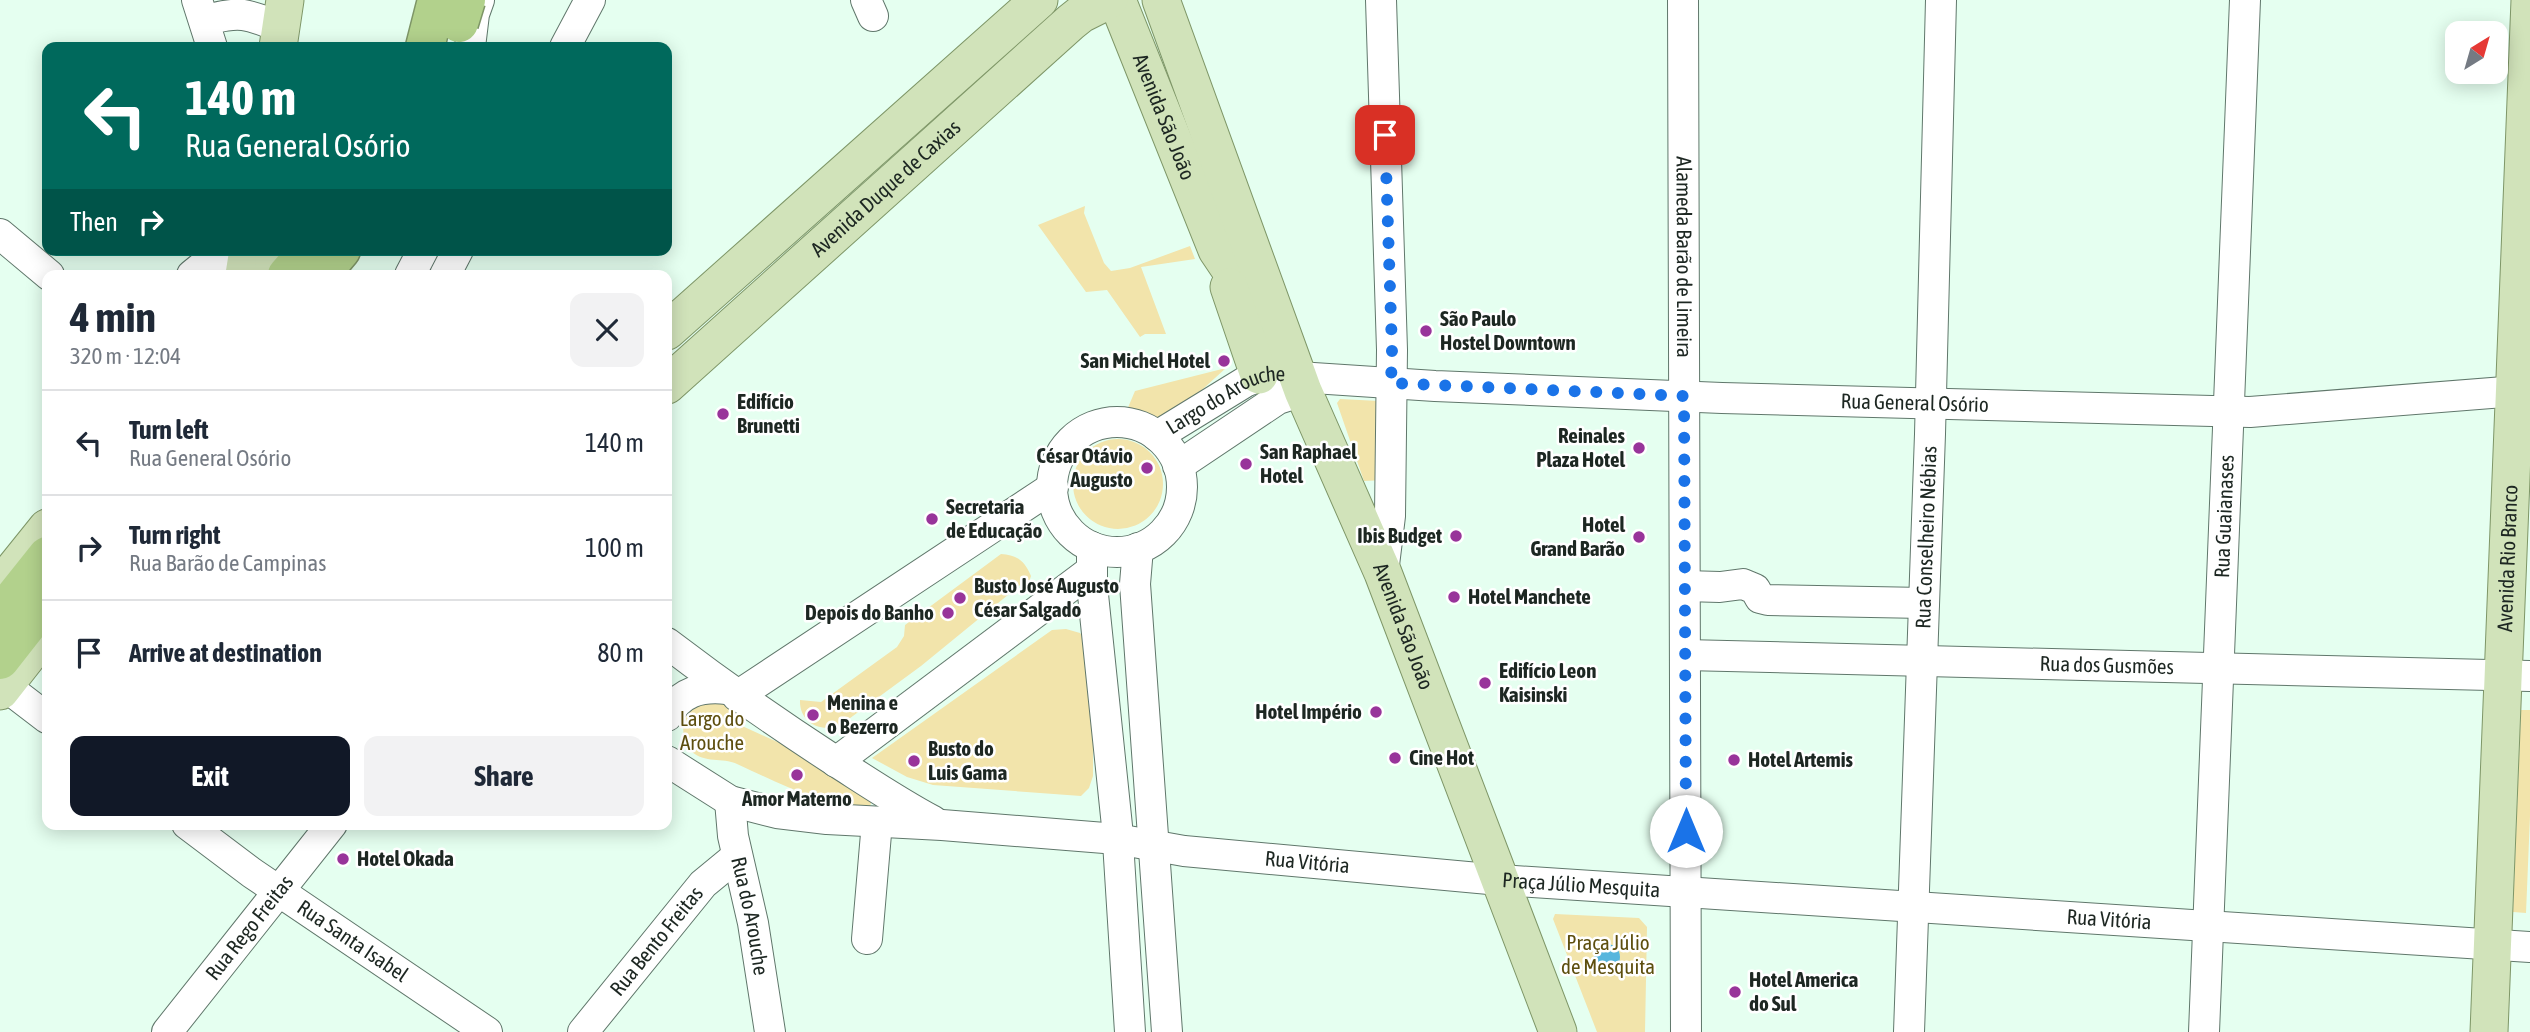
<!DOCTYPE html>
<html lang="en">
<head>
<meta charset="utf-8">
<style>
  body { margin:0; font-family:"Asap Condensed",sans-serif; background:#f2f2f3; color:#1f2937; height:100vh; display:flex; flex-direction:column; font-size:26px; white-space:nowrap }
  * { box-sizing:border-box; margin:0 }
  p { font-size:23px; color:#747a83 }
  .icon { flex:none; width:38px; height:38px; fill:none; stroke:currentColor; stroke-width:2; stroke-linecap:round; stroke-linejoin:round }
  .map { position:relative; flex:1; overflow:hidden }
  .drawer { position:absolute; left:42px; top:270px; width:630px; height:560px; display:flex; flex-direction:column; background:#fff; border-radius:14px; box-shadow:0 4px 18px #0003 }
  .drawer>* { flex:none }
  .hud { position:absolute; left:42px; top:42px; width:630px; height:214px; border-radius:14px; box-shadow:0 4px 18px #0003; background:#00695c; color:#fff; overflow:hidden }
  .needle { width:46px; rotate:37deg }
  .controls { position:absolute; left:2445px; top:21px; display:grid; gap:14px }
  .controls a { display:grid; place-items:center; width:63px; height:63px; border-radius:14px; background:#fff; box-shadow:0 4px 18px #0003; font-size:35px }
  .pin { position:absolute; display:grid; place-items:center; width:60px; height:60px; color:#fff; margin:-30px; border-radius:14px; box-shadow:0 4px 10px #0006 }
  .me { position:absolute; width:77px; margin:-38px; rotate:0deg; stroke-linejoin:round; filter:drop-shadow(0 0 5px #0008) }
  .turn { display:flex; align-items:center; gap:24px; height:147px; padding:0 28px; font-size:32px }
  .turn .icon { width:91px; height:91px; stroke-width:2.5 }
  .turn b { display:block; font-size:49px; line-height:60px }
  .then { display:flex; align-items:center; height:66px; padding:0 28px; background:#0003; gap:14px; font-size:26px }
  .round { display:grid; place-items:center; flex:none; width:74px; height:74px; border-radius:14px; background:#f2f2f3 }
  .head { display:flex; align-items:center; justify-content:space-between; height:119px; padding:0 28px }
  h1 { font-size:42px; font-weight:700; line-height:52px }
  .primary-button { display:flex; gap:14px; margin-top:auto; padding:14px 28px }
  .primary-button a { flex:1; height:80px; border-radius:14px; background:#111827; color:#fff; font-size:28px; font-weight:700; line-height:80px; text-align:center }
  .primary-button a+a { background:#f2f2f3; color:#1f2937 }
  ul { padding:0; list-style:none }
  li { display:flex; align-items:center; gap:21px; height:105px; padding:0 28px; border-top:2px solid #e0e1e3 }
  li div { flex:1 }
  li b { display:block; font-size:26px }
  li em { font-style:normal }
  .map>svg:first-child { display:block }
  .green { fill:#f2e4ab }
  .water { fill:#57b6dd }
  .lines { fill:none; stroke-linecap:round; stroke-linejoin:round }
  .minor-casing { stroke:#60776b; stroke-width:32 }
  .major-casing { stroke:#7e9667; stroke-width:39 }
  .highway-casing { stroke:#7e9667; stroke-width:41 }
  .minor { stroke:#fff; stroke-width:30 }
  .major { stroke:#d1e3ba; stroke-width:37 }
  .highway { stroke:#b2d18c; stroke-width:38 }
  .highway-bridge-casing { stroke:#7e9667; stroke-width:41; stroke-linecap:butt }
  .highway-bridge { stroke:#b2d18c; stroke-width:38 }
  .route { stroke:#1a73e8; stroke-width:12; stroke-dasharray:0 21.6 }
  .poi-dot { fill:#98349a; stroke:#fff; stroke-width:2.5 }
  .labels { text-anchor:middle; stroke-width:5; stroke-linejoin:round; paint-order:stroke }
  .street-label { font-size:21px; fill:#1d2722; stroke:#fff }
  .poi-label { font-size:21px; font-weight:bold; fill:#1d2722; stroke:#fff; text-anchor:start }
  .park-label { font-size:21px; fill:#5d4e0e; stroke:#fff }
</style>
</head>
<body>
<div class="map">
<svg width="2530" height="1032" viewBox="0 0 2530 1032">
  <rect width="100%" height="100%" fill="#e5fff0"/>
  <path class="green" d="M1085 206 1084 213 1104 263 1111 271 1130 268 1190 246 1195 259 1141 267 1166 334H1145L1140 337 1107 290 1086 292 1038 225Z
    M1226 368 1160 428 1142 420 1124 417 1135 391Z
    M1340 399 1379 401 1386 480 1364 481 1337 403Z
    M1073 484a45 45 0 1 1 90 0a45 45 0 1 1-90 0Z
    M1001 554C1017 555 1025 561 1031 576L1028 585 1025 581 921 666 842 724C822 734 799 723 800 700L821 702 897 647 904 636 905 625Z
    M1066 629 1080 633 1093 649V776L1089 788 1081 796 933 785 907 777 872 758 1052 630Z
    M708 693 734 707 740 725 804 754 872 798 869 812C817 802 785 786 737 764 722 757 705 764 691 751 681 742 684 729 683 716Z
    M2521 710H2530V816L2526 913 2513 912Z
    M1555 914 1639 918 1647 927 1645 1032H1597L1553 919Z"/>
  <path class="water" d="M1594 957a13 13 0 1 1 26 0a13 13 0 1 1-26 0Z"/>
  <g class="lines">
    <g class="minor-casing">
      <g id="minor">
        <path d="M197 0 212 47"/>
        <path d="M866 0 873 16"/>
        <path d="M1381 0 1392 350 1390 516 1383 573"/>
        <path id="s1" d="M1683 0 1686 1032"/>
        <path d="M214 18C239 12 247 14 272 24"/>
        <path d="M470 47 474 14 479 0"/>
        <path d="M565 47 590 0"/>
        <path d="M0 234 49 275"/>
        <path d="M192 275 203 266 246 263"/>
        <path d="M410 275 423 250"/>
        <path d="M445 275 458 250"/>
        <circle cx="1117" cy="487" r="65"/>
        <path id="s2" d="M1157 436 1245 382C1264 373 1278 372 1298 377L1435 386 1722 398 2250 412 2530 390"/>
        <path d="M1178 466 1278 399 1303 391"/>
        <path d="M1092 547V585L1117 826 1130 1032"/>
        <path d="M1138 548 1135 584 1167 1032"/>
        <path d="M1685 586 1720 587 1743 584 1755 589 1760 598 1768 600 1924 603"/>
        <path d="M667 643C722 685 778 724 835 761 868 782 899 803 933 821"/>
        <path id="s3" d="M1685 655 2530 676"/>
        <path d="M0 682 47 718"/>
        <path d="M737 696 1053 487"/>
        <path d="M667 716C680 692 700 686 727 689"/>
        <path id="s4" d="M667 761 730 801 777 813 827 819 942 825 1117 839 1184 851 1500 880 2530 947"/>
        <path d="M836 762 1092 570"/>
        <path id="s5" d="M730 801 733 836 753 923 770 1032"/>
        <path id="s6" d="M187 824 252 873 487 1032"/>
        <path d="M867 939 877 822"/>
        <path id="s7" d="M167 1032 332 824"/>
        <path id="s8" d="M583 1032 703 884 737 856"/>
        <path id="s9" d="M1909 1032 1930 434 1941 0"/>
        <path id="s10" d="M2204 1032 2245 0"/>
      </g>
    </g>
    <g class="major-casing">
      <g id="major">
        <path id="s11" d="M1117 0 1217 250 1260 314"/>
        <path id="s12" d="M1161 0 1303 391 1383 573 1558 1032"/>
        <path d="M278 47 285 0"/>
        <path d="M244 275 248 250"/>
        <path d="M273 275 275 250"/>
        <path d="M1229 287 1259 375"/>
        <path d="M667 331 1039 0"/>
        <path id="s13" d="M667 385 1071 22 1081 14 1109 0"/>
        <path d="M6 579 47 528"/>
        <path d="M0 691 47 631"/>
        <path id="s14" d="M2489 1032 2530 0"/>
      </g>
    </g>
    <g class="highway-casing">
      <path id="highway" d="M287 275 309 250
        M320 275 341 250
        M0 615 47 556
        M0 660 47 600"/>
    </g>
    <use href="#minor" class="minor"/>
    <use href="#major" class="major"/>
    <use href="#highway" class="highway"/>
    <g class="highway-bridge-casing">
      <path id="highway-bridge" d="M459 23 466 0
        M425 47 437 0"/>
    </g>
    <use href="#highway-bridge" class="highway-bridge"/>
  </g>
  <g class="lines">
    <path class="route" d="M1385 135 1392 350 1391 383 1684 396 1686 831"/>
  </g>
  <g class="poi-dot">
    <circle cx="1426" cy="331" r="7"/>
    <circle cx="1224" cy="361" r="7"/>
    <circle cx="723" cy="414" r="7"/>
    <circle cx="1639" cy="448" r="7"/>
    <circle cx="1246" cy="464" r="7"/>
    <circle cx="1147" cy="468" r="7"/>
    <circle cx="932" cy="519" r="7"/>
    <circle cx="1456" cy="536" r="7"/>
    <circle cx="1639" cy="537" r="7"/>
    <circle cx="1454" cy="597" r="7"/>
    <circle cx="960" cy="598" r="7"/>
    <circle cx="948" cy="613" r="7"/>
    <circle cx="1485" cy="683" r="7"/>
    <circle cx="1376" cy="712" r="7"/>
    <circle cx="813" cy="715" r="7"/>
    <circle cx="1395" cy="758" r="7"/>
    <circle cx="1734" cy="760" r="7"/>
    <circle cx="914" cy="761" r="7"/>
    <circle cx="797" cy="775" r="7"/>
    <circle cx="343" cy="859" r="7"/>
    <circle cx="1735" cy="992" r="7"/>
  </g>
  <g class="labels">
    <g class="street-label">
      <text dy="7" stroke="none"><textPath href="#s11" startOffset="126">Avenida São João</textPath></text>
      <text dy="7" stroke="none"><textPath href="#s13" startOffset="294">Avenida Duque de Caxias</textPath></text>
      <text dy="7" stroke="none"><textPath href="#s1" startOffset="257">Alameda Barão de Limeira</textPath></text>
      <text dy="7" stroke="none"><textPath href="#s2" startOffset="775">Rua General Osório</textPath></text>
      <text dy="7" stroke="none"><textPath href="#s2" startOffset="79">Largo do Arouche</textPath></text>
      <text dy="7" stroke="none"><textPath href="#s10" startOffset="516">Rua Guaianases</textPath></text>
      <text dy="7" stroke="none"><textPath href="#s9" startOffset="495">Rua Conselheiro Nébias</textPath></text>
      <text dy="7" stroke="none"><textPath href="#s14" startOffset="474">Avenida Rio Branco</textPath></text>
      <text dy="7" stroke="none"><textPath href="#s12" startOffset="672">Avenida São João</textPath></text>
      <text dy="7" stroke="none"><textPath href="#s3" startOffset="422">Rua dos Gusmões</textPath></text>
      <text dy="7" stroke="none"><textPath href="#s4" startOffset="656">Rua Vitória</textPath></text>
      <text dy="7" stroke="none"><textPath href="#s4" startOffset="931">Praça Júlio Mesquita</textPath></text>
      <text dy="7" stroke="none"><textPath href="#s5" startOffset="117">Rua do Arouche</textPath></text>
      <text dy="7" stroke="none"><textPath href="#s4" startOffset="1460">Rua Vitória</textPath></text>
      <text dy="7" stroke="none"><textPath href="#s7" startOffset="133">Rua Rego Freitas</textPath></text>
      <text dy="7" stroke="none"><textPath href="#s6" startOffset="203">Rua Santa Isabel</textPath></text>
      <text dy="7" stroke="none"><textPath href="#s8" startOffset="117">Rua Bento Freitas</textPath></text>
    </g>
    <g class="poi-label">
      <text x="1440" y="326">São Paulo<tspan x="1440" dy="24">Hostel Downtown</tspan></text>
      <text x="1210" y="368" text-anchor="end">San Michel Hotel</text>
      <text x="737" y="409">Edifício<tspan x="737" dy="24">Brunetti</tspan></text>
      <text x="1625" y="443" text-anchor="end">Reinales<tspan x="1625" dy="24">Plaza Hotel</tspan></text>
      <text x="1260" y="459">San Raphael<tspan x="1260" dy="24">Hotel</tspan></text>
      <text x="1133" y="463" text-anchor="end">César Otávio<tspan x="1133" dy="24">Augusto</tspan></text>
      <text x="946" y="514">Secretaria<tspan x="946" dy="24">de Educação</tspan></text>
      <text x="1625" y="532" text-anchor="end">Hotel<tspan x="1625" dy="24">Grand Barão</tspan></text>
      <text x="1442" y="543" text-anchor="end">Ibis Budget</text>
      <text x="974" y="593">Busto José Augusto<tspan x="974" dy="24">César Salgado</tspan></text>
      <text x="1468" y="604">Hotel Manchete</text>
      <text x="934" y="620" text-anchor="end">Depois do Banho</text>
      <text x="1499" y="678">Edifício Leon<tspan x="1499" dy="24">Kaisinski</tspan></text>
      <text x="827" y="710">Menina e<tspan x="827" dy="24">o Bezerro</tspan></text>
      <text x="1362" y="719" text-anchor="end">Hotel Império</text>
      <text x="928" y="756">Busto do<tspan x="928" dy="24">Luis Gama</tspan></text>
      <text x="1409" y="765">Cine Hot</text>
      <text x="1748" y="767">Hotel Artemis</text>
      <text x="797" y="806" text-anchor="middle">Amor Materno</text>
      <text x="357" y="866">Hotel Okada</text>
      <text x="1749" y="987">Hotel America<tspan x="1749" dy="24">do Sul</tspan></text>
    </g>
    <g class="park-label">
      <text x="712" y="726">Largo do<tspan x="712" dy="24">Arouche</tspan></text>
      <text x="1608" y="950">Praça Júlio<tspan x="1608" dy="24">de Mesquita</tspan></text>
    </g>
  </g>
</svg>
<div class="controls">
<a><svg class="needle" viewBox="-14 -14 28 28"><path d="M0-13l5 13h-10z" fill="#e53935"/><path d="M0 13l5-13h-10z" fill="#747a83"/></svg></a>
</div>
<div class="pin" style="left:1385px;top:135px;background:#d93025"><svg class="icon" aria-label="arrive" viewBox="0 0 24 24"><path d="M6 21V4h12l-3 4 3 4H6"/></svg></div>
<svg class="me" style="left:1686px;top:831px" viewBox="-20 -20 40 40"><circle r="19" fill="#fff"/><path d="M0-13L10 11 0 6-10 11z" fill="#1a73e8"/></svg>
<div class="hud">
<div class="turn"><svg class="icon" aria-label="left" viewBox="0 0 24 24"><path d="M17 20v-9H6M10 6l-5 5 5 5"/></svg><div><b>140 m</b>Rua General Osório</div></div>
<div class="then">Then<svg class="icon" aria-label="right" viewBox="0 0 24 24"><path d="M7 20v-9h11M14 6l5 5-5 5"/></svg></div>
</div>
<section class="drawer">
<div class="head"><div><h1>4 min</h1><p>320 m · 12:04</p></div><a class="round"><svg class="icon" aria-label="close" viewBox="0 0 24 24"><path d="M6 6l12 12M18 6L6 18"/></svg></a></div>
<ul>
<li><svg class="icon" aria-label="left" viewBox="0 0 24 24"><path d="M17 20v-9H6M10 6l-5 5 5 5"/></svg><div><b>Turn left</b><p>Rua General Osório</p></div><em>140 m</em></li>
<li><svg class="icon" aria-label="right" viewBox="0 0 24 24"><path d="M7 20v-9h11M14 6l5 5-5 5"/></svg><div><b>Turn right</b><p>Rua Barão de Campinas</p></div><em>100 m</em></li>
<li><svg class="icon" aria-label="arrive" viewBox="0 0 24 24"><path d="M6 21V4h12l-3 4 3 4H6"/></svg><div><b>Arrive at destination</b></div><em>80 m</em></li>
</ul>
<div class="primary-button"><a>Exit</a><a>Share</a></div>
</section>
</div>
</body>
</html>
